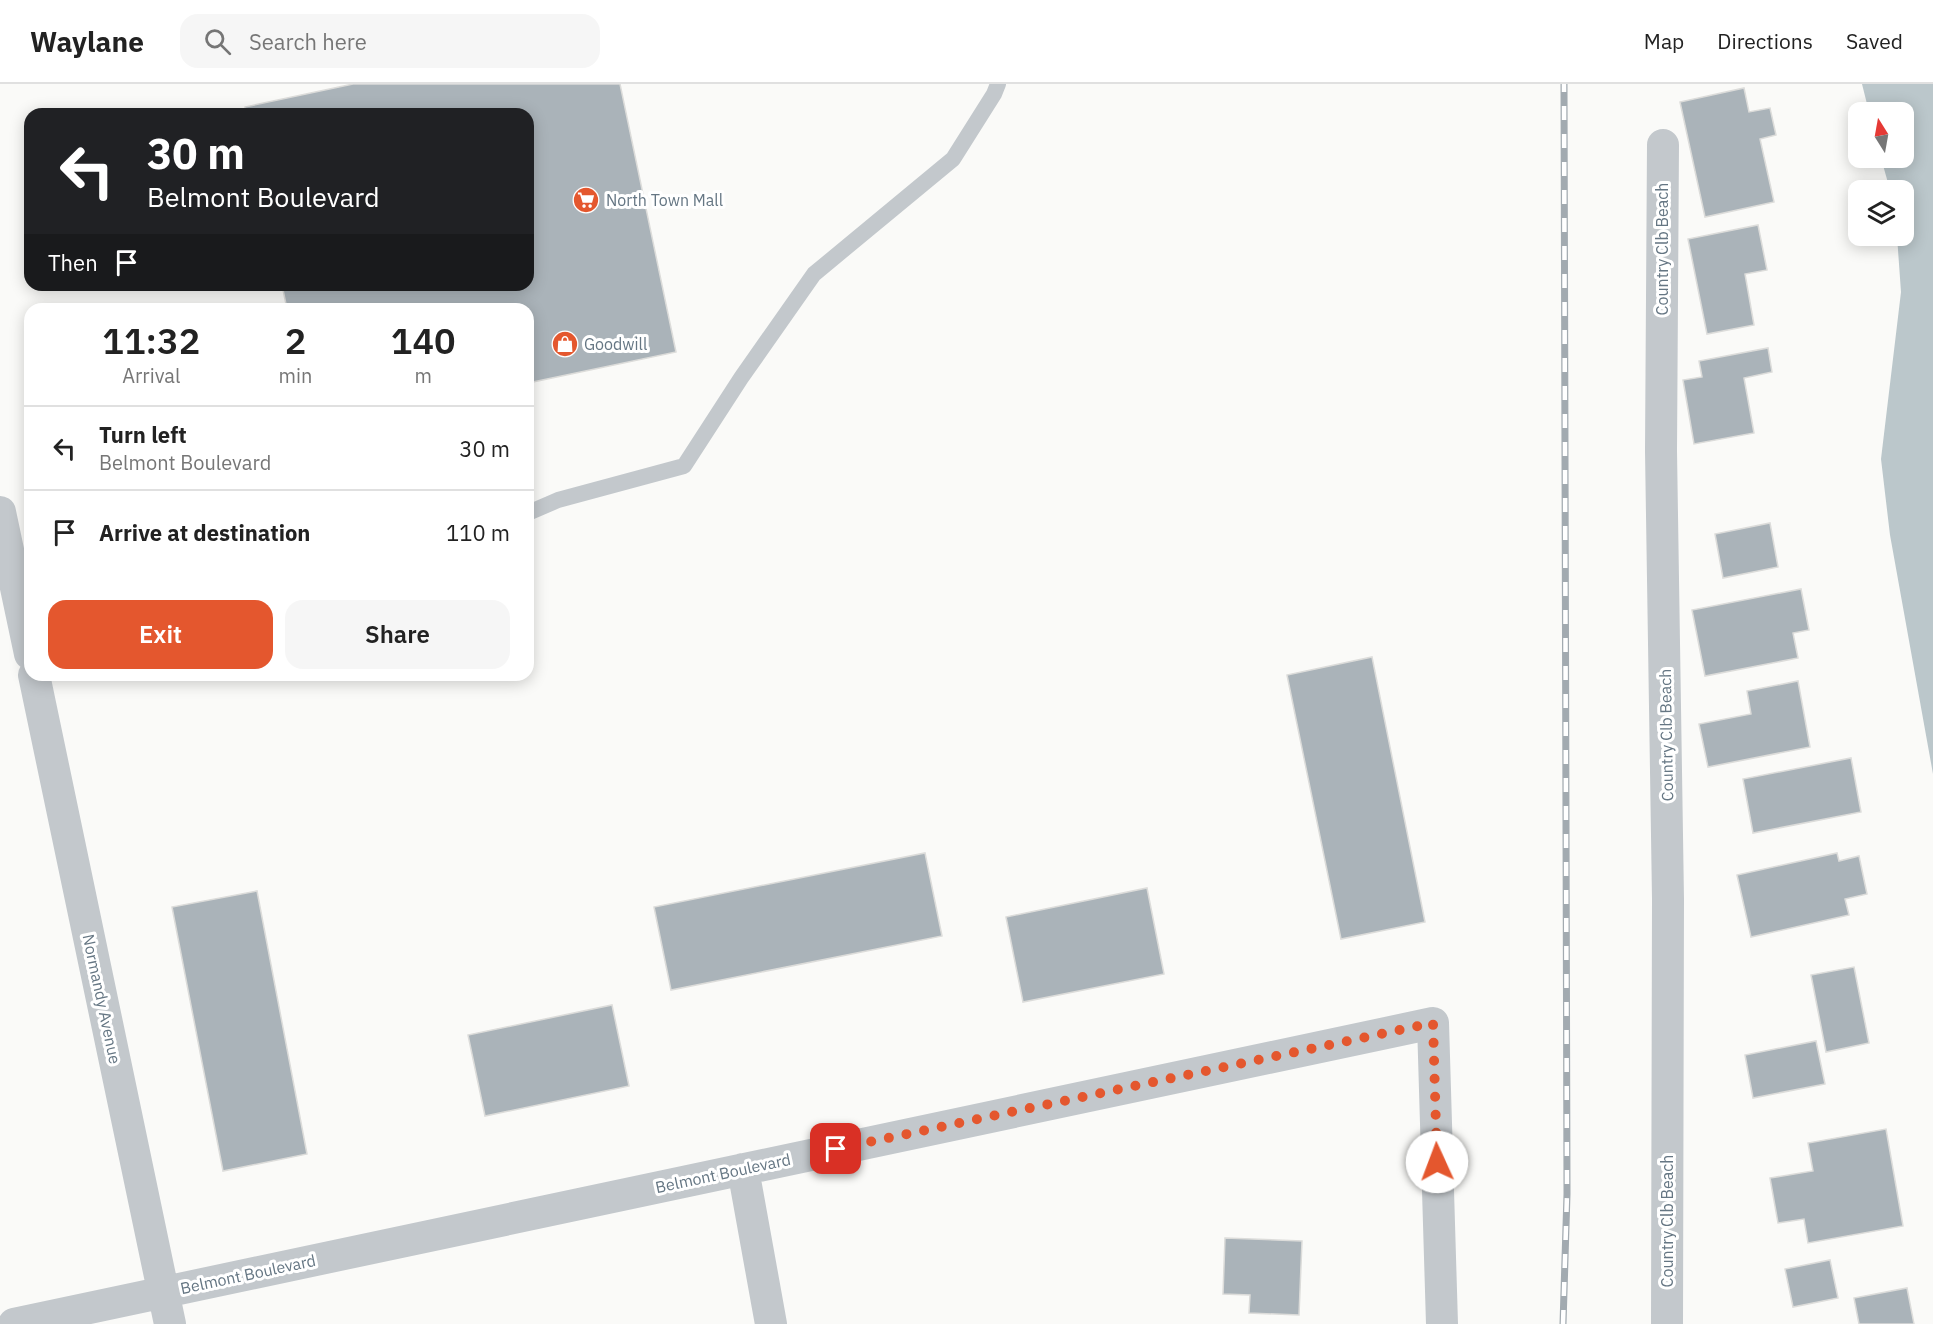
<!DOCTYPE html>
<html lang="en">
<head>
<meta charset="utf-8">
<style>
  body { margin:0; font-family:"IBM Plex Sans",sans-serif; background:#f6f6f6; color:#222; height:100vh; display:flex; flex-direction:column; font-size:22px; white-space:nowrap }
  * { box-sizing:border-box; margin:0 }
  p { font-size:20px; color:#767676 }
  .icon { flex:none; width:33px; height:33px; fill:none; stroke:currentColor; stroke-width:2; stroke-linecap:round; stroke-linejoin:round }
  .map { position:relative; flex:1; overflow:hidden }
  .details { position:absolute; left:24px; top:219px; width:510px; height:378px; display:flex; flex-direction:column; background:#fff; border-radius:18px; box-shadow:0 3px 15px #0003 }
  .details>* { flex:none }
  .top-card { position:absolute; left:24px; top:24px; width:510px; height:183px; border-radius:18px; box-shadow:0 3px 15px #0003; background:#202124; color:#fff; overflow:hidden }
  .needle { width:39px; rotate:349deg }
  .controls { position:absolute; left:1848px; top:18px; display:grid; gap:12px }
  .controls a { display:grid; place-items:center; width:66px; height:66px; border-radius:12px; background:#fff; box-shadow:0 3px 15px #0003; font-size:30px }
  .pin { position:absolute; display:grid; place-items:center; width:51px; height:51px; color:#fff; margin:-26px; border-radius:12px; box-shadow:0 3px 9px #0006 }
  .me { position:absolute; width:66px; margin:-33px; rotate:358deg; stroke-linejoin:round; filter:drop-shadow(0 0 4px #0008) }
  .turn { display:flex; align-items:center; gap:21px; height:126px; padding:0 24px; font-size:27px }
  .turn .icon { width:78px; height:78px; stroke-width:2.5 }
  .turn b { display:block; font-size:42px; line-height:51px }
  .then { display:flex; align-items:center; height:57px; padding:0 24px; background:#0003; gap:12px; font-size:22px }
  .eta { display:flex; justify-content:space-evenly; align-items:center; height:102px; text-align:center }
  .eta b { font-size:36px; font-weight:600; line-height:42px }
  .action { display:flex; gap:12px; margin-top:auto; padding:12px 24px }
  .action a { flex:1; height:69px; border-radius:18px; background:#e4572e; color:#fff; font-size:24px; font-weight:600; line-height:69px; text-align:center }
  .action a+a { background:#f6f6f6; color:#222 }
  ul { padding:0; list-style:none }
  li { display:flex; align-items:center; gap:18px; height:84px; padding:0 24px; border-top:2px solid #e0e0e0 }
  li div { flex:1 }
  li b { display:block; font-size:22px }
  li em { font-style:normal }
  header { display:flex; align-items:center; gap:36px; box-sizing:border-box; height:84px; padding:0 30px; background:#fff; border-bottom:2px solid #e0e0e0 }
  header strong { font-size:28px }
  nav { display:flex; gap:33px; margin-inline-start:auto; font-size:21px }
  .search { width:420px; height:54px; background:#f6f6f6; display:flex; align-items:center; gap:15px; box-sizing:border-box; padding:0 21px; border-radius:18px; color:#767676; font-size:22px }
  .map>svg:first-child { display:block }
  .water { fill:#bbc7cb }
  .building { fill:#aab3b9; stroke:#dcdcda; stroke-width:1.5 }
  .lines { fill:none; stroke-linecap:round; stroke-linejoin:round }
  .service { stroke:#c3c8cc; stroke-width:16 }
  .minor { stroke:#c3c8cc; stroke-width:32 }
  .rail-casing { stroke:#a2aab0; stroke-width:7 }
  .rail { stroke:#fff; stroke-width:4.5; stroke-dasharray:14; stroke-linecap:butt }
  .route { stroke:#e4572e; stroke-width:10; stroke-dasharray:0 18 }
  .labels { text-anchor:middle; stroke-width:6; stroke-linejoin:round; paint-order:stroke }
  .poi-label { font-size:16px; fill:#657683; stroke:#fff; text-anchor:start }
  .street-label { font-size:16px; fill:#657683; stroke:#fff }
</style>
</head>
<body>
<header>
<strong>Waylane</strong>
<div class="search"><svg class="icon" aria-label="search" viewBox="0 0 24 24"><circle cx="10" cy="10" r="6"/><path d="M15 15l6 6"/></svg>Search here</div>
<nav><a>Map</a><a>Directions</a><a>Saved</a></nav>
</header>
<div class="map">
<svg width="1933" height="1240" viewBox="0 0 1933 1240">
  <rect width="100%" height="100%" fill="#fafaf8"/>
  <path class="water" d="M1862 0H1933V690L1890 451 1881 375 1901 208 1897 152H1904V106H1890L1881 74H1904V28H1869Z"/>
  <path class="building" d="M353 0H620L676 268 528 299V225H287L282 201H528V30H246L245 23Z
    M1744 4 1749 28 1770 24 1776 51 1760 55 1774 118 1705 133 1680 18Z
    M1758 141 1767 186 1745 190 1754 241 1707 250 1688 155Z
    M1768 264 1772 288 1744 294 1754 349 1694 360 1683 296 1702 293 1699 277Z
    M1770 439 1778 483 1723 494 1715 450Z
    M1801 505 1809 546 1793 549 1798 574 1705 592 1692 526Z
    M1372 573 1425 838 1341 855 1287 591Z
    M1798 597 1810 663 1708 683 1699 640 1751 630 1747 607Z
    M1851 674 1861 728 1753 749 1743 695Z
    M925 769 942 852 671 906 654 823Z
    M1837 769 1839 777 1859 772 1867 810 1845 815 1849 831 1751 853 1737 791Z
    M1147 804 1164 890 1023 918 1006 833Z
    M257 807 307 1070 223 1087 172 823Z
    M1854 883 1869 959 1826 968 1811 891Z
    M612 921 629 1002 485 1032 468 951Z
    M1816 957 1825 1000 1753 1014 1745 971Z
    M1886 1045 1903 1142 1808 1159 1804 1135 1778 1139 1770 1094 1813 1087 1808 1059Z
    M1225 1154 1302 1157 1299 1231 1249 1229 1250 1211 1223 1210Z
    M1830 1176 1838 1214 1793 1223 1785 1185Z
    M1907 1204 1914 1240H1859L1854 1214Z"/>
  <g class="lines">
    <path class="service" d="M528 429 558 416 684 382 741 294 814 190 953 75 994 10 998 0"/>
    <path class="minor" d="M1663 61 1661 367 1668 815 1667 1240
      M0 428 30 570
      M34 591 170 1240
      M743 1085 771 1240
      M14 1240 1433 939 1442 1240"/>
    <g class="rail-casing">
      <path id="rail" d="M1563 1240 1567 1110 1564 0"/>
    </g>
    <use href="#rail" class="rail"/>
  </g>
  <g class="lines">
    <path class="route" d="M836 1065 1433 939 1437 1078"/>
  </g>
  <defs>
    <g id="supermarket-disc" transform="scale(1.35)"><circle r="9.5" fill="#e4572e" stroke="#fff"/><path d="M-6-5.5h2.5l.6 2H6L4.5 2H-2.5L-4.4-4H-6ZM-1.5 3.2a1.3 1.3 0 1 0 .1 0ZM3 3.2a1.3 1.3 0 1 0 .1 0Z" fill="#fff"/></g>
    <g id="shop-disc" transform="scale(1.35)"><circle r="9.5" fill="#e4572e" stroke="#fff"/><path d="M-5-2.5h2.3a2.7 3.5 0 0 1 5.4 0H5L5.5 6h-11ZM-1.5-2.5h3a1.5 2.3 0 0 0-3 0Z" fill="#fff"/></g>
  </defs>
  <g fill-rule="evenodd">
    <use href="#supermarket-disc" x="586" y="116"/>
    <use href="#shop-disc" x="565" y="260"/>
  </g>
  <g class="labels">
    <g class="poi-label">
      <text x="606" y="122">North Town Mall</text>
      <text x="584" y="266">Goodwill</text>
    </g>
    <g class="street-label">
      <text transform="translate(1662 165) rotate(-90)" y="6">Country Clb Beach</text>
      <text transform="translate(1666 651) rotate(-91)" y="6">Country Clb Beach</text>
      <text transform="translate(102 915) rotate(78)" y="6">Normandy Avenue</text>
      <text transform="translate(723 1089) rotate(-12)" y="6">Belmont Boulevard</text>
      <text transform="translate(1667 1137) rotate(-90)" y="6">Country Clb Beach</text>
      <text transform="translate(248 1190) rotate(-12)" y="6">Belmont Boulevard</text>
    </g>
  </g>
</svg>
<div class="controls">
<a><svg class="needle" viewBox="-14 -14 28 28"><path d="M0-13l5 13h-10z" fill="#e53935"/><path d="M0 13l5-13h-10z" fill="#767676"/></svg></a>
<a><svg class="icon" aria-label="layers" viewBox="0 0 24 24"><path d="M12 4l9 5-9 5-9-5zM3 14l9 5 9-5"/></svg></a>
</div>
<div class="pin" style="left:836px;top:1065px;background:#d93025"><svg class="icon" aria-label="arrive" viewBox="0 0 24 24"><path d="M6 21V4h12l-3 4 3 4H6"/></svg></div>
<svg class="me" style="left:1437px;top:1078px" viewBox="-20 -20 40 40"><circle r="19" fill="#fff"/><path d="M0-13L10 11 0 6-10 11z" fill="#e4572e"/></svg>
<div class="top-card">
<div class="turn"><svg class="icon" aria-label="left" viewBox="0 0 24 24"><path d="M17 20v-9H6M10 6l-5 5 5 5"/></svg><div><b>30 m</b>Belmont Boulevard</div></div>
<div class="then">Then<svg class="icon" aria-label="arrive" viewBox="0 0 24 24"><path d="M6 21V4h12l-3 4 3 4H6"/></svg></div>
</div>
<section class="details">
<div class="eta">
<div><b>11:32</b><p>Arrival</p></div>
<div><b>2</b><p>min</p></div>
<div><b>140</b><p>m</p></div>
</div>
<ul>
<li><svg class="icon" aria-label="left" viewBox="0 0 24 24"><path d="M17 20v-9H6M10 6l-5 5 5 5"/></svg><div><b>Turn left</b><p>Belmont Boulevard</p></div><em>30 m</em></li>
<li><svg class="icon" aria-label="arrive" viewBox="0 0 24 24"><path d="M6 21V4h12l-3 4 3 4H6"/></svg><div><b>Arrive at destination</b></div><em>110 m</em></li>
</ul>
<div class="action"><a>Exit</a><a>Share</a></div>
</section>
</div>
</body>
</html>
